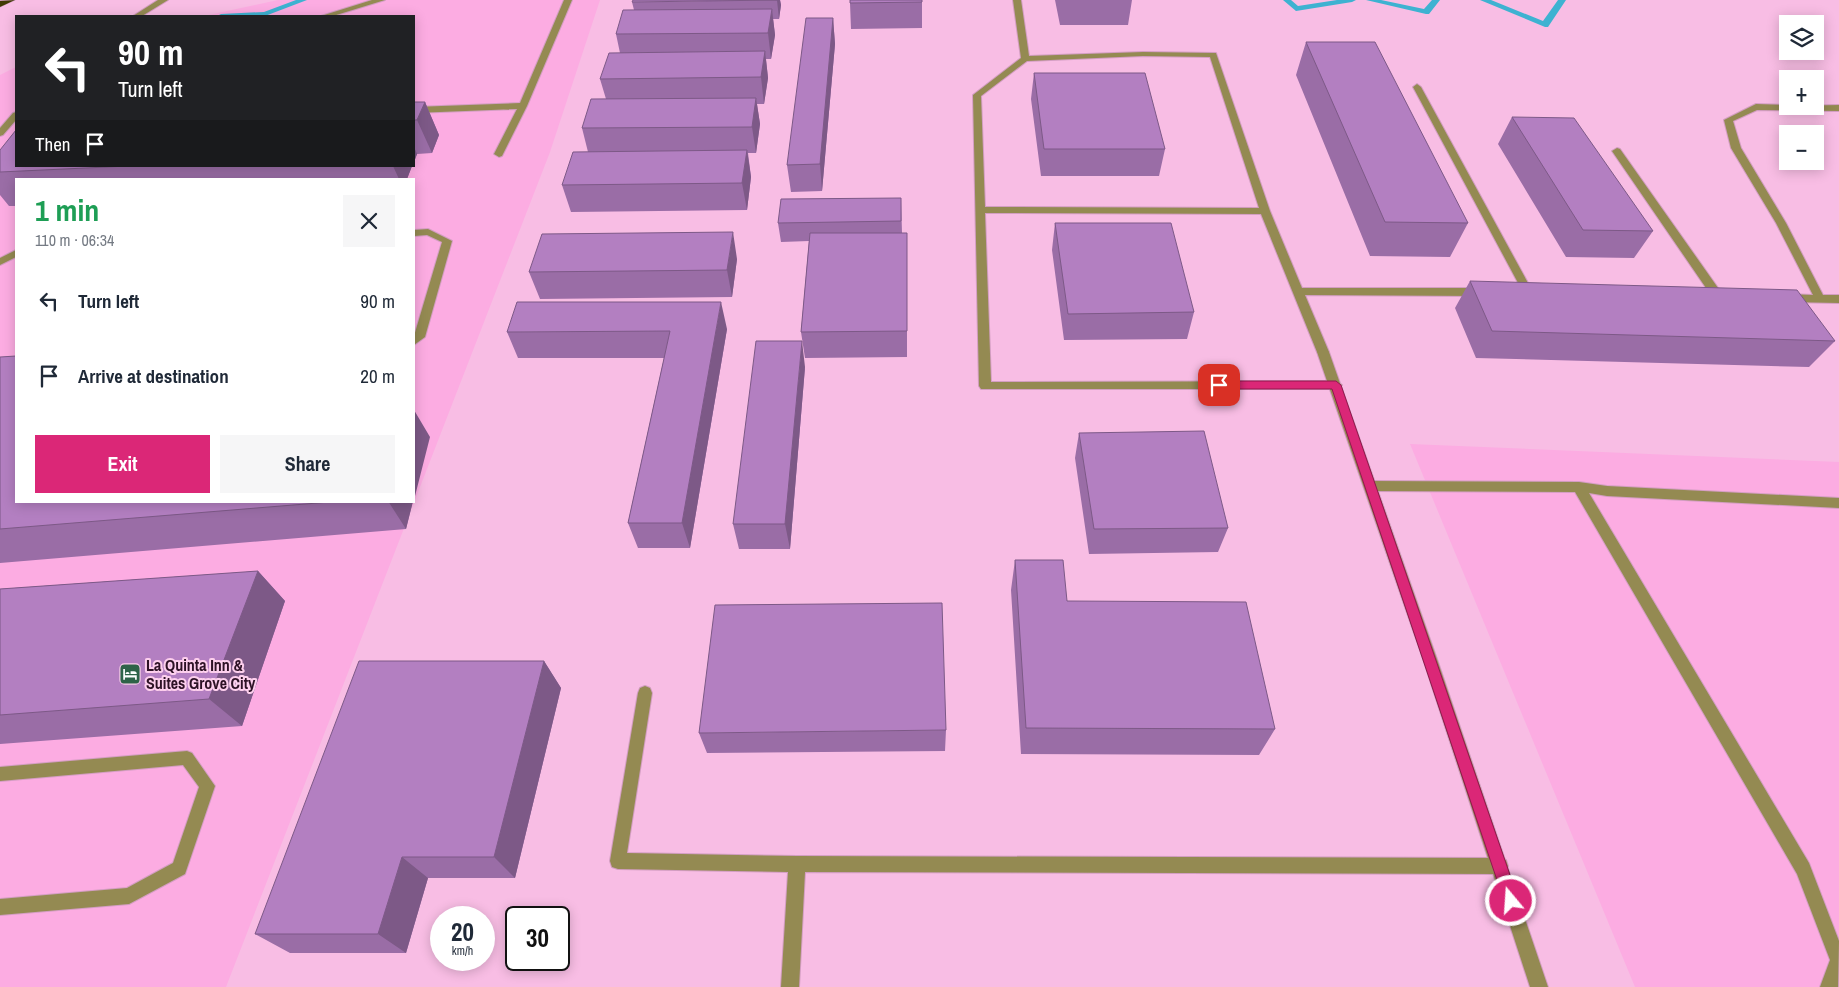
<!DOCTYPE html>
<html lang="en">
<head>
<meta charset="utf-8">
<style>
  body { margin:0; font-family:"Archivo Narrow",sans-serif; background:#f6f6f7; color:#1f2937; height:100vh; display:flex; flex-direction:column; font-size:19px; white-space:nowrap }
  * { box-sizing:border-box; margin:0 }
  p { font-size:16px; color:#747a83 }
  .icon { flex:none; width:28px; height:28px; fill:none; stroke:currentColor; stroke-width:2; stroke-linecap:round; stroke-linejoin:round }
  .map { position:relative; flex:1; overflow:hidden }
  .side { position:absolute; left:15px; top:178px; width:400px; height:325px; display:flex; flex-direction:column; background:#fff; border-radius:0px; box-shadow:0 2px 12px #0003 }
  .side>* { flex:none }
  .banner { position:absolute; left:15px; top:15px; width:400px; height:152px; border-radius:0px; box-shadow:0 2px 12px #0003; background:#202124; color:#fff; overflow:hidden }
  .fabs { position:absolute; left:1779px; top:15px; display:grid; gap:10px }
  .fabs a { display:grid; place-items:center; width:45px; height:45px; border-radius:0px; background:#fff; box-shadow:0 2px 12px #0003; font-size:25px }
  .speed { position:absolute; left:430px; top:906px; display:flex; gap:10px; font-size:25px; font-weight:700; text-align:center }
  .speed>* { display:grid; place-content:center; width:65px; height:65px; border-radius:50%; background:#fff; box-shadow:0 2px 12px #0003; line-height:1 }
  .speed small { font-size:12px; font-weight:400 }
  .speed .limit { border:2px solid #111; border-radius:8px; background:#fff; color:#111 }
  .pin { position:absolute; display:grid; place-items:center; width:42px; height:42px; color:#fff; margin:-21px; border-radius:10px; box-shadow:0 2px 8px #0006 }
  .me { position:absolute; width:55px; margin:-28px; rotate:342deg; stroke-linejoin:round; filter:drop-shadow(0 0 4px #0008) }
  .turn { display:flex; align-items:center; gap:18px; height:105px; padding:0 20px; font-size:22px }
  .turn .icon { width:65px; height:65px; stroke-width:2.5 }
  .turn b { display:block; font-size:35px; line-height:42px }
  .then { display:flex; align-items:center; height:48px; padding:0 20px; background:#0003; gap:10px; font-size:19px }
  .round { display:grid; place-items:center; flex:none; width:52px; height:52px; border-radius:0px; background:#f6f6f7 }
  .headline { display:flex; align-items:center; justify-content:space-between; height:85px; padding:0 20px }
  h1 { font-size:30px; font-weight:700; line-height:38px; color:#1e9e55 }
  .primary-button { display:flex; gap:10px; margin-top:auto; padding:10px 20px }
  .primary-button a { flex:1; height:58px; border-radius:0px; background:#db2777; color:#fff; font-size:20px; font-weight:700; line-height:58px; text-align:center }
  .primary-button a+a { background:#f6f6f7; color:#1f2937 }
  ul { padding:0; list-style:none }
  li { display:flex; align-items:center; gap:15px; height:75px; padding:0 20px }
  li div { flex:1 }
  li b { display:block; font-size:19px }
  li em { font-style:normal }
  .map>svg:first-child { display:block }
  .built { fill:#fcace2; fill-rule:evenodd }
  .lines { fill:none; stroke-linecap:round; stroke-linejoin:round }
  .stream { fill:#3eb2d1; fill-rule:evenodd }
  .service-casing { stroke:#d39ec2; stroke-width:2 }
  .minor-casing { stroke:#d39ec2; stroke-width:2 }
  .motorway-casing { stroke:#d39ec2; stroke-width:1 }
  .service { fill:#948a52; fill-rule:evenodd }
  .minor { fill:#948a52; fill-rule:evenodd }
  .motorway { fill:#413904; fill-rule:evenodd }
  .wall { fill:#9a6da6 }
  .shaded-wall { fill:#7d5987 }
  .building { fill:#b37fc1; stroke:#7d5987 }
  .route { fill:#db2777; stroke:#8e194d }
  .labels { text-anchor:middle; stroke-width:4; stroke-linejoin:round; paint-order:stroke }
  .poi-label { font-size:16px; font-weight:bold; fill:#2d1225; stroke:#fdcfed; text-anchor:start }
</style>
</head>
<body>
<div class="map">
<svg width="1839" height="987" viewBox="0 0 1839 987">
  <rect width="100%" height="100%" fill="#f8bde4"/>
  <path class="built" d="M278 0H600L550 152 226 987H0V75L16 67V166H414V16H204ZM16 179H414V501H16Z
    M1410 444 1839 462V987H1635Z"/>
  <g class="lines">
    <path class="stream" d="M296 0H307L265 16H217L221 14 264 12Z
      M1283 0H1291L1298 6 1337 0H1356L1352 2 1296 11Z
      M1366 0H1381L1424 9 1432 0H1440L1429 14H1426Z
      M1480 0H1491L1543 21 1558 0H1566L1548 27H1545Z"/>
    <g class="service-casing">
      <path id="service" d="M372 0H385L333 16H321Z
        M564 0H572L527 106 502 156 499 157 494 154 517 109 414 113V107L520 103Z
        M1013 0H1021L1029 56 1143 52 1216 53 1270 211 1302 288H1481L1486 292 1481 296 1305 295 1329 352 1323 356 1317 352 1261 214 985 213 991 382 1336 381 1342 385 1336 389H981L979 386 973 95 1021 58ZM1143 56 1210 57 1259 208 985 207 981 96 1027 61Z
        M1417 84 1421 87 1534 294 1533 296 1529 298 1524 294 1413 87Z
        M1756 104 1788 105V106L1839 105V111L1757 110 1733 121 1741 148 1786 223 1823 295H1839V303L1788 302 1783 298 1788 294 1813 295 1776 223 1731 148 1724 120Z
        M1617 148 1620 149 1723 295 1724 298 1723 301H1715L1612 151Z
        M428 229 452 241 425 337 414 345V336L442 242 427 235 414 236V230Z
        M16 250V257L0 265V258Z
        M1371 481 1579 482 1607 486 1839 498V508L1607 496 1589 493 1809 863 1839 941 1838 987H1820L1830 960 1797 874 1575 492 1371 491 1367 489 1365 486 1367 483Z
        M645 686 650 688 652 693 627 853 797 856 1500 858 1506 860 1508 866 1506 872 1500 874 805 872 799 987H781L788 872 618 869 612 867 610 861 638 693 640 688Z
        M187 751 192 753 215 786 185 874 129 904 0 915V899L127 888 173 863 199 787 183 765 0 781V767Z"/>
    </g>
    <g class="minor-casing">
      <path id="minor" d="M158 0H168L142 16H133Z
        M16 112V120L3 135 0 136V128L13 113Z
        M1323 348 1329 352 1438 662 1548 987H1530L1424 662 1317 352Z"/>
    </g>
    <g class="motorway-casing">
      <path id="motorway" d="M15 0 0 7V1Z"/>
    </g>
    <use href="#service" class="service"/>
    <use href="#minor" class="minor"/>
    <use href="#motorway" class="motorway"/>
  </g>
  <path class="wall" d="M780 0 781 5 779 19H773L775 35 771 59H766L768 78 764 104H757L760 124 756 153H748L751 177 747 210 571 212 562 185 588 152 582 128 606 99 600 79 620 53 616 34 634 10 632 2Z
    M922 0V28L851 29 850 3Z
    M1055 0H1132L1128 25H1060Z
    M833 18 835 44 822 191 791 192 787 165Z
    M1306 42 1468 223 1450 257 1370 256 1296 75Z
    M1034 73 1165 149 1159 176H1041L1031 99Z
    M414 102H425L439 135 432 153 417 154 414 162Z
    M1512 117 1653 231 1634 258 1566 257 1498 144Z
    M0 150 16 166H412L407 179H16V206H9L0 195Z
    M901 198 902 233H907V357L805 358 801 332 809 241 781 242 778 223Z
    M1055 223 1194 312 1187 339 1064 340 1052 250Z
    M737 259 732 297 540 299 529 272Z
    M1470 281 1835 341 1809 367 1476 358 1455 308Z
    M727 329 690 548H638L628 523 664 358H518L507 332Z
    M0 357 16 501H413L406 529 0 563Z
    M805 367 790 549H739L733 524Z
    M1079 433 1228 528 1218 552 1089 554 1075 458Z
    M1015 560 1067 601 1275 729 1259 755 1021 754 1011 590Z
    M258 571 285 601 242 726 0 744V589Z
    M544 661 561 688 515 878H428L406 953H290L255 934Z
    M946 730 945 751 707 753 699 733Z"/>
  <path class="shaded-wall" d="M777 0H780L781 5 779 19Z
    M772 9 775 35 771 59 768 33Z
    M833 18 835 44 822 191 820 164Z
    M765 51 768 78 764 104 761 77Z
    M756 98 760 124 756 153 752 127Z
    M425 102 439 135 432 153 417 120Z
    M414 147 417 154 414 162Z
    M747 150 751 177 747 210 742 183Z
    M393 166H412L407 179H399Z
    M733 232 737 259 732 297 727 270Z
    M721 302 727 329 690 548 682 523Z
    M802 341 805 367 790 549 785 524Z
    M414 410 430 437 414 500Z
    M388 501H413L406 529Z
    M258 571 285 601 242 726 209 699Z
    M544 661 561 688 515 878 494 857Z
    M402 857 428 878 406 953 378 934Z"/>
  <path class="building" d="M633 0H777L632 2Z
    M850 0H922V2L850 3Z
    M772 9 768 33 616 34 623 10Z
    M806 18H833L820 164 787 165Z
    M1306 42H1375L1468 223 1385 222Z
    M765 51 761 77 600 79 609 53Z
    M1034 73H1145L1165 149H1044Z
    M756 98 752 127 582 128 591 99Z
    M414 102H425L417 120H414Z
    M1512 117 1574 118 1653 231 1583 230Z
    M16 130V166H128L0 172V150Z
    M747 150 742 183 562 185 573 152Z
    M901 198V221L778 223 781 199Z
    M1055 223H1171L1194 312 1068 314Z
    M733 232 727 270 529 272 542 234Z
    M810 233H907V331L801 332Z
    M1470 281 1797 290 1835 341 1492 331Z
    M517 302H721L682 523H628L670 331 507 332Z
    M756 341H802L785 524H733Z
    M16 356V501H342L0 529V357Z
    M1204 431 1228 528 1094 529 1079 433Z
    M1015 560H1063L1067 601 1246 602 1275 729 1026 728Z
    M258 571 209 699 0 715V589Z
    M942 603 946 730 699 733 715 605Z
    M359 661H544L494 857H402L378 934H255Z"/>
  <path class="route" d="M1219 381H1336L1341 385 1519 901 1516 906 1511 908 1506 906 1504 901 1332 389H1219L1214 385Z"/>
  <defs>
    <g id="hotel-square" transform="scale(1.125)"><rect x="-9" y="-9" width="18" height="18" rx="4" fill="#2e6348" stroke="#fdcfed"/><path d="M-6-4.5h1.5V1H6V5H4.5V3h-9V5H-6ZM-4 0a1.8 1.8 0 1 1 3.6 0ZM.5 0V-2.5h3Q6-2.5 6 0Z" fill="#fff"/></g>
  </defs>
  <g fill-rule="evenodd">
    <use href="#hotel-square" x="130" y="674"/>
  </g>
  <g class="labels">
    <g class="poi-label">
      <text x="146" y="671">La Quinta Inn &amp;<tspan x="146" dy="18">Suites Grove City</tspan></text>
    </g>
  </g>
</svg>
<div class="fabs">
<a><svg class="icon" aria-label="layers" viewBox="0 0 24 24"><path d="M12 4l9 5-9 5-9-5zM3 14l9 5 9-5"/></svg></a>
<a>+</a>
<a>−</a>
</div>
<div class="speed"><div>20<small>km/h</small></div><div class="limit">30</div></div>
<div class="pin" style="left:1219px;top:385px;background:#d93025"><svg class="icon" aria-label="arrive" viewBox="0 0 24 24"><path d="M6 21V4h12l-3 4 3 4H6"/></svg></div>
<svg class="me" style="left:1511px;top:901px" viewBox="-20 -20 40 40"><circle r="17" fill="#db2777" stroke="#fff" stroke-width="3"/><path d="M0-11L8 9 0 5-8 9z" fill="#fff"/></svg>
<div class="banner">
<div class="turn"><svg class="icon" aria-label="left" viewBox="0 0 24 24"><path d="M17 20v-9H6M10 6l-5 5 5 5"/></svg><div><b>90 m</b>Turn left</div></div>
<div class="then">Then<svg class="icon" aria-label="arrive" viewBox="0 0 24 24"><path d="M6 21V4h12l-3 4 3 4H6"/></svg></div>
</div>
<section class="side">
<div class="headline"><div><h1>1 min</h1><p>110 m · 06:34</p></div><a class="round"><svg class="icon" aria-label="close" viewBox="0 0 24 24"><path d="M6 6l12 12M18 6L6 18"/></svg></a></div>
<ul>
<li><svg class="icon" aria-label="left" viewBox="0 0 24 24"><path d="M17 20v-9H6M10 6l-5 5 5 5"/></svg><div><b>Turn left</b></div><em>90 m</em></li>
<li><svg class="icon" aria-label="arrive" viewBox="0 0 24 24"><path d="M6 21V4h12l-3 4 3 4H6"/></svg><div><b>Arrive at destination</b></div><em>20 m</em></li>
</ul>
<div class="primary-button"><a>Exit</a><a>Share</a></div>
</section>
</div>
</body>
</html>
